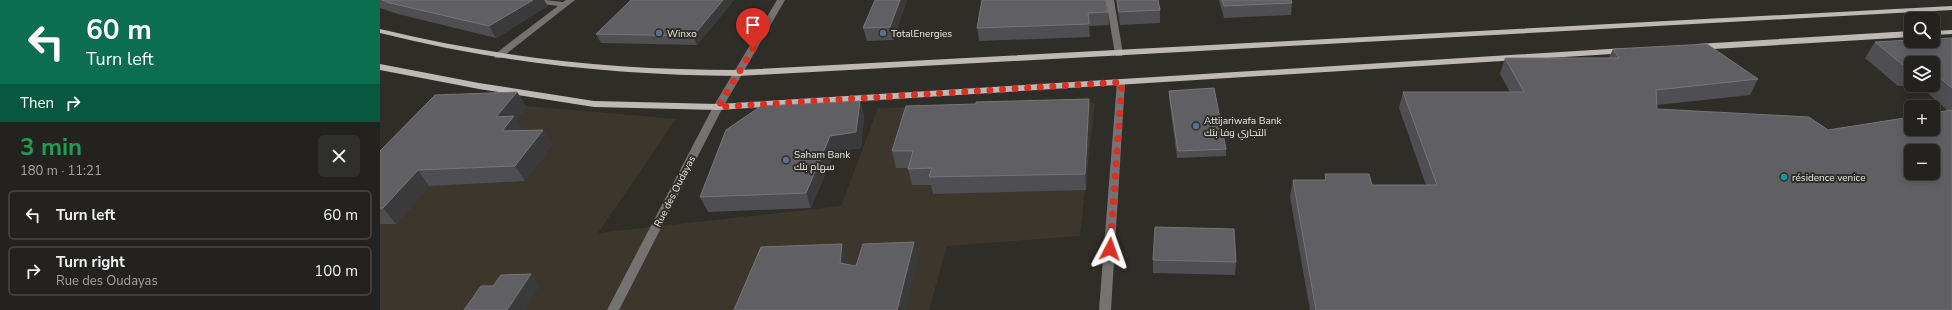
<!DOCTYPE html>
<html lang="en">
<head>
<meta charset="utf-8">
<style>
  body { margin:0; font-family:"Nunito Sans",Cairo,sans-serif; background:#2f2f2b; color:#f1f3f6; height:100vh; display:flex; flex-direction:column; font-size:15px; white-space:nowrap }
  * { box-sizing:border-box; margin:0 }
  p { font-size:13px; color:#a3a4a4 }
  .icon { flex:none; width:22px; height:22px; fill:none; stroke:currentColor; stroke-width:2; stroke-linecap:round; stroke-linejoin:round }
  .map { position:relative; flex:1; overflow:hidden }
  .drawer { display:flex; flex-direction:column; background:#23221e; width:380px }
  .drawer>* { flex:none }
  .top-card { background:#0b6e4f; color:#fff; overflow:hidden }
  .buttons { position:absolute; left:1524px; top:12px; display:grid; gap:8px }
  .buttons a { display:grid; place-items:center; width:36px; height:36px; border-radius:6px; background:#23221e; box-shadow:0 2px 10px #0003,0 0 0 1px #403f3c; font-size:20px }
  .pin { position:absolute; display:grid; place-items:center; width:34px; height:34px; color:#fff; margin:-41px -17px; border-radius:50% 50% 50% 0; rotate:-45deg; box-shadow:0 0 4px #0007 }
  .pin .icon { rotate:45deg }
  .me { position:absolute; width:44px; margin:-22px; rotate:4deg; stroke-linejoin:round; filter:drop-shadow(0 0 3px #0008) }
  .turn { display:flex; align-items:center; gap:14px; height:84px; padding:0 20px; font-size:18px }
  .turn .icon { width:52px; height:52px; stroke-width:2.5 }
  .turn b { display:block; font-size:28px; line-height:34px }
  .then { display:flex; align-items:center; height:38px; padding:0 20px; background:#0003; gap:8px; font-size:15px }
  .round { display:grid; place-items:center; flex:none; width:42px; height:42px; border-radius:6px; background:#2f2f2b }
  .summary { display:flex; align-items:center; justify-content:space-between; height:68px; padding:0 20px }
  h1 { font-size:24px; font-weight:700; line-height:30px; color:#1e9e55 }
  ul { padding:0; list-style:none }
  li { display:flex; align-items:center; gap:12px; height:50px; margin:0 8px 6px; padding:0 12px; border:2px solid #403f3c; border-radius:6px }
  li div { flex:1 }
  li b { display:block; font-size:15px }
  li em { font-style:normal }
  main { display:flex; flex:1; min-height:0 }
  .map>svg:first-child { display:block }
  .built { fill:#3c362c }
  .lines { fill:none; stroke-linecap:round; stroke-linejoin:round }
  .minor { fill:#757371; fill-rule:evenodd }
  .major { fill:#beb9b6; fill-rule:evenodd }
  .wall { fill:#4f4f53; fill-rule:evenodd }
  .shaded-wall { fill:#3b3a3b }
  .building { fill:#605f63; stroke:#767578; fill-rule:evenodd }
  .route { stroke:#d93025; stroke-width:7; stroke-dasharray:0 12.6 }
  .service-dot { fill:#5c6f8a; stroke:#2f2d28; stroke-width:1.5 }
  .culture-dot { fill:#0f9aa8; stroke:#2f2d28; stroke-width:1.5 }
  .labels { text-anchor:middle; stroke-width:4; stroke-linejoin:round; paint-order:stroke }
  .poi-label { font-size:10px; fill:#eceae7; stroke:#2f2d28; text-anchor:start }
  .street-label { font-size:10px; fill:#eceae7; stroke:#2f2d28 }
</style>
</head>
<body>
<main>
<section class="drawer">
<div class="top-card">
<div class="turn"><svg class="icon" aria-label="left" viewBox="0 0 24 24"><path d="M17 20v-9H6M10 6l-5 5 5 5"/></svg><div><b>60 m</b>Turn left</div></div>
<div class="then">Then<svg class="icon" aria-label="right" viewBox="0 0 24 24"><path d="M7 20v-9h11M14 6l5 5-5 5"/></svg></div>
</div>
<div class="summary"><div><h1>3 min</h1><p>180 m · 11:21</p></div><a class="round"><svg class="icon" aria-label="close" viewBox="0 0 24 24"><path d="M6 6l12 12M18 6L6 18"/></svg></a></div>
<ul>
<li><svg class="icon" aria-label="left" viewBox="0 0 24 24"><path d="M17 20v-9H6M10 6l-5 5 5 5"/></svg><div><b>Turn left</b></div><em>60 m</em></li>
<li><svg class="icon" aria-label="right" viewBox="0 0 24 24"><path d="M7 20v-9h11M14 6l5 5-5 5"/></svg><div><b>Turn right</b><p>Rue des Oudayas</p></div><em>100 m</em></li>
</ul>
</section>
<div class="map">
<svg width="1572" height="310" viewBox="0 0 1572 310">
  <rect width="100%" height="100%" fill="#2f2d28"/>
  <path class="built" d="M58 98 296 119 218 233 461 206 498 108 715 103 700 236 567 246 549 310H0V159Z"/>
  <g class="lines">
    <path class="minor" d="M143 0H165L183 2 186 0H195L121 58H115L114 56 115 54 178 6 147 2Z
      M397 0H405L343 107 239 310H227L333 107Z
      M726 0H734L743 54 742 56H736L735 54Z
      M741 79 745 82 731 310H719L737 82Z"/>
    <path class="major" d="M1572 6V10L358 76C234 75 120 63 0 33V29C120 58 234 70 358 70Z
      M1572 30V34L1553 35V31Z
      M1531 31V37L1317 50 1313 47 1317 44Z
      M1245 48 1249 51 1248 53 338 110 214 107 99 89 0 70V64L99 83 214 101 338 104Z"/>
  </g>
  <path class="wall" d="M0 0H164L168 6 116 38 18 14 0 8Z
    M354 0 317 45 221 43 216 34Z
    M495 0H527L513 40 487 41 483 28Z
    M602 0 728 12 729 25 709 26 710 37 599 41 597 28Z
    M736 0H778L780 10V23L740 25Z
    M839 0H911L912 3 911 15 844 18Z
    M1572 38V310H930L910 197 913 180H945V174L992 185H1046L1019 108 1023 92H1130L1120 74 1125 58H1229L1233 49 1378 79 1370 95 1277 105V109L1448 130 1568 111 1540 86H1518L1485 58 1495 42ZM1531 63H1553V85H1531Z
    M789 91 846 149V156L797 158 789 98Z
    M137 92 146 107 136 119 143 131 163 130 172 145 145 181 49 186 16 224H0V151Z
    M709 99 710 115 706 190 553 194 551 185H532L528 168H516L512 151 596 104Z
    M480 101 484 116 481 148 455 151 431 208 328 212 320 197Z
    M773 260 856 262 855 275 773 273Z"/>
  <path class="shaded-wall" d="M153 0H164L168 6 116 38 109 26Z
    M343 0H354L317 45 313 36Z
    M520 0H527L513 40 510 27Z
    M137 92 146 107 136 119 144 131H122L116 117Z
    M709 99 710 115 706 190 705 174Z
    M480 101 484 116 481 148 455 151 431 208 426 193 450 136Z
    M163 130 172 145 145 181 135 166Z
    M38 170 49 186 16 224 3 208Z
    M534 242 539 258 526 310H517Z
    M462 244 467 260 465 278 460 263Z
    M151 274 160 286 145 310H127Z"/>
  <path class="building" d="M2 0H153L109 26 10 3Z
    M251 0H343L313 36 216 34Z
    M495 0H520L510 27 483 28Z
    M602 0H726L728 12 708 13 709 24 597 28Z
    M737 0H778L780 10 739 12Z
    M842 0H911L912 3 844 6Z
    M1572 38V88L1553 72V63H1531V70H1529L1495 42 1531 40V41H1553V39Z
    M1327 44 1378 79 1276 90 1277 109 1429 117 1448 130 1531 117V129H1553V113L1572 110V310H936L913 180H946L945 174H989L992 185H1057L1023 92H1144L1125 58H1239L1233 49ZM1531 151H1553V173H1531Z
    M834 88 846 149 798 151 789 91Z
    M137 92 116 117 134 116 122 131 163 130 135 166 38 170 3 208H0V151L55 95Z
    M709 99 705 174 549 177 552 168 528 169 533 151H512L526 106 596 104V102Z
    M480 101 476 132 450 136 426 193 320 197 346 130 381 106Z
    M775 227 854 229 856 262 773 260Z
    M534 242 517 310H354L381 247 462 244 460 263 476 266 483 244Z
    M151 274 127 310H84L101 286H113L121 275Z"/>
  <g class="lines">
    <path class="route" d="M373 49 338 107 742 82 730 249"/>
  </g>
  <g class="service-dot">
    <circle cx="279" cy="33" r="4"/>
    <circle cx="503" cy="33" r="4"/>
    <circle cx="816" cy="126" r="4"/>
    <circle cx="406" cy="160" r="4"/>
  </g>
  <circle class="culture-dot" cx="1404" cy="177" r="4"/>
  <g class="labels">
    <g class="poi-label">
      <text x="287" y="37">Winxo</text>
      <text x="511" y="37">TotalEnergies</text>
      <text x="824" y="124">Attijariwafa Bank<tspan x="824" dy="12">التجاري وفا بنك</tspan></text>
      <text x="414" y="158">Saham Bank<tspan x="414" dy="12">سهام بنك</tspan></text>
      <text x="1412" y="181">résidence venice</text>
    </g>
    <g class="street-label">
      <text transform="translate(294 191) rotate(-63)" y="4">Rue des Oudayas</text>
    </g>
  </g>
</svg>
<div class="buttons">
<a><svg class="icon" aria-label="search" viewBox="0 0 24 24"><circle cx="10" cy="10" r="6"/><path d="M15 15l6 6"/></svg></a>
<a><svg class="icon" aria-label="layers" viewBox="0 0 24 24"><path d="M12 4l9 5-9 5-9-5zM3 14l9 5 9-5"/></svg></a>
<a>+</a>
<a>−</a>
</div>
<div class="pin" style="left:373px;top:49px;background:#d93025"><svg class="icon" aria-label="arrive" viewBox="0 0 24 24"><path d="M6 21V4h12l-3 4 3 4H6"/></svg></div>
<svg class="me" style="left:730px;top:249px" viewBox="-20 -20 40 40"><path d="M0-17L14 15 0 8-14 15z" fill="#d93025" stroke="#fff" stroke-width="4"/></svg>
</div>
</main>
</body>
</html>
